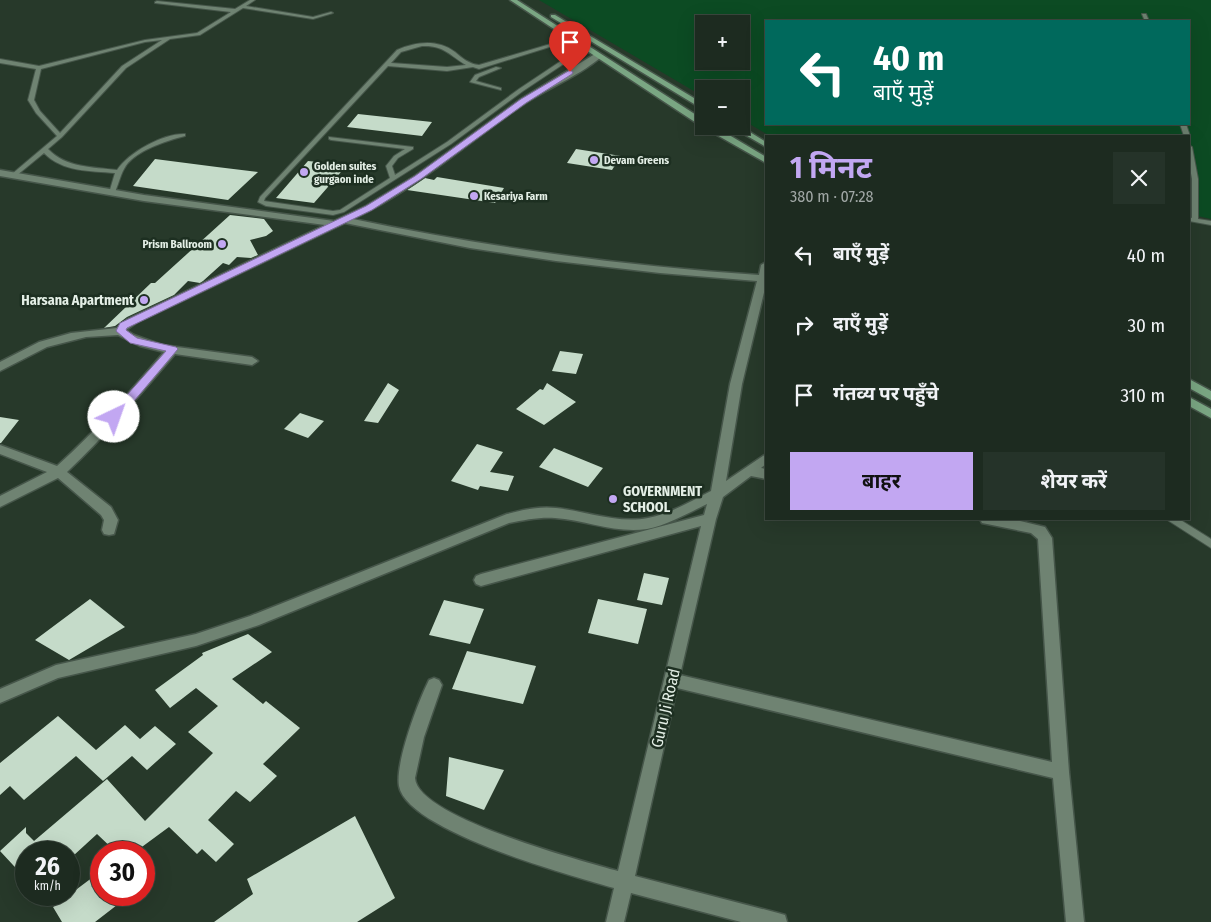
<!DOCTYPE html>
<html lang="hi">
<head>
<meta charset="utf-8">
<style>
  body { margin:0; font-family:"Fira Sans Condensed","Noto Sans Devanagari",sans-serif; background:#253329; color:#f1f3f6; height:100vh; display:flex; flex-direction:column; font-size:19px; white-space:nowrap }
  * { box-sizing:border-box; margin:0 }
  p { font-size:16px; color:#a0a7a5 }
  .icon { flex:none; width:28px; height:28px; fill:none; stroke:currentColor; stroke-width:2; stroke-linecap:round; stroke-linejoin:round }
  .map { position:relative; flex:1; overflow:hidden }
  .drawer { position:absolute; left:765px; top:135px; width:425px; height:385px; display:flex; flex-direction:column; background:#1d2b20; border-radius:0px; box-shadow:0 5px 20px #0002,0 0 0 1px #3b473e }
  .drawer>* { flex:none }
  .banner { position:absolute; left:765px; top:20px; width:425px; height:105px; border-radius:0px; box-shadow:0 5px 20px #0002,0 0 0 1px #3b473e; background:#00695c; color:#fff; overflow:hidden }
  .fabs { position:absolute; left:695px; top:15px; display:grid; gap:10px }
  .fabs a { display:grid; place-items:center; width:55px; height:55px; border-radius:0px; background:#1d2b20; box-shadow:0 5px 20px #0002,0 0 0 1px #3b473e; font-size:25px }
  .speed { position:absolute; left:15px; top:841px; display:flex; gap:10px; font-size:25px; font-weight:700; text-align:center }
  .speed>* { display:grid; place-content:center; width:65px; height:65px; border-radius:50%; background:#1d2b20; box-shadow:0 5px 20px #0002,0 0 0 1px #3b473e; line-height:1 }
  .speed small { font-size:12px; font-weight:400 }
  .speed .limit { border:8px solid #d22; background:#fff; color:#111 }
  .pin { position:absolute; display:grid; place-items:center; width:42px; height:42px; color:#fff; margin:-51px -21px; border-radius:50% 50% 50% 0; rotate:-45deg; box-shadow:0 0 5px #0007 }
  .pin .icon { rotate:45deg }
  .me { position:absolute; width:55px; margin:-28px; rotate:42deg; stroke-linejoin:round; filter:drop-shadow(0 0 4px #0008) }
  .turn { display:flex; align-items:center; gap:18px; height:105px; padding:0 25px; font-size:22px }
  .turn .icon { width:65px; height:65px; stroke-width:2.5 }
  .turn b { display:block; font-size:35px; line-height:42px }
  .round { display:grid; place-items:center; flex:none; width:52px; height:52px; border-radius:0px; background:#253329 }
  .overview { display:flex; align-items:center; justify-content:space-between; height:85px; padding:0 25px }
  h1 { font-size:30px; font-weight:700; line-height:38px; color:#c2a7f2 }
  .primary-button { display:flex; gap:10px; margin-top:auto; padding:10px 25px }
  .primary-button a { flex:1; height:58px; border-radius:0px; background:#c2a7f2; color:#111; font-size:20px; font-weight:700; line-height:58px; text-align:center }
  .primary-button a+a { background:#253329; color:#f1f3f6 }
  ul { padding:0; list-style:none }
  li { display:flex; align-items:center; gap:15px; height:70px; padding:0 25px }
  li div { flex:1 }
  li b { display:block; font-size:19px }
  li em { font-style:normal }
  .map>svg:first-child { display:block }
  .green { fill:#0c4b23; fill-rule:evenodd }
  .building { fill:#c5dbc9 }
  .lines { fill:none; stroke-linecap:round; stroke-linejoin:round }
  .service-casing { stroke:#46564a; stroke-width:2 }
  .minor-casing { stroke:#46564a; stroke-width:3 }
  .primary-casing { stroke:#46564a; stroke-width:3 }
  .service { fill:#6f8372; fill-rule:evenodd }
  .minor { fill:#6f8372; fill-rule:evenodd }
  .primary { fill:#7aa683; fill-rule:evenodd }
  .route { fill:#c2a7f2; stroke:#7e6d9d }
  .poi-dot { fill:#c2a7f2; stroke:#1d2f21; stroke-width:2 }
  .labels { text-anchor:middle; stroke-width:5; stroke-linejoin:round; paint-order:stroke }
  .far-poi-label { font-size:11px; font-weight:bold; fill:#e4efe6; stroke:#1d2f21; text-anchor:start }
  .poi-label { font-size:14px; font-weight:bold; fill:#e4efe6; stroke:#1d2f21; text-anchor:end }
  .near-street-label { font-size:16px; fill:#e4efe6; stroke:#1d2f21 }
</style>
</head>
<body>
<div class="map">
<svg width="1211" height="922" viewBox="0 0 1211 922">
  <rect width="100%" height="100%" fill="#27392a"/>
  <path class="green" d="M539 0H1211V219L1189 214V136H770L741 119V89H704V97ZM766 21H1189V124H766ZM704 24H741V61H704Z"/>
  <path class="building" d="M358 114 432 122 422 136 347 127Z
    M576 149 621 156 612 170 567 163Z
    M155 159 217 167 258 172 228 200 133 186Z
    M308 161 347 165 314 203 276 198Z
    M437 177 504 188 495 203 407 190 425 178 434 180Z
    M230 215 264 219 273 231 266 236 250 240 258 255 251 258 237 257 229 265 223 263 203 281 200 283 188 281 174 295 127 317 115 326 104 328 151 283H155Z
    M560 351 583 354 576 374 552 371Z
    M388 383 399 390 378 423 364 421Z
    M547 383 576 402 544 425 516 409 540 389 543 390Z
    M300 413 324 421 308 438 284 429Z
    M0 417 19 420 1 443H0Z
    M477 444 503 452 490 472 514 476 508 491 480 486 478 490 451 481Z
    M554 448 603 468 588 487 539 467Z
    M644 573 669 578 662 605 637 600Z
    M90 599 125 627 69 660 35 640Z
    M598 599 647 609 638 644 588 633Z
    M444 600 484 609 470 644 429 635Z
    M248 634 272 652 232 679 263 704 266 701 300 728 263 764 277 776 250 802 236 791 208 820 234 844 216 862 202 849 197 854 169 827 135 852H116L97 834 73 856 70 852H26V879L0 851 26 827V833L34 841 107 779 145 821 213 753 188 732 218 706 196 688 170 708 155 690 203 655 202 653Z
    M467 651 536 666 523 704 452 689Z
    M58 716 96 750 125 725 140 739 155 726 176 744 147 770 132 756 103 781 76 756 24 800 10 786 0 795V763Z
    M449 757 504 770 484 810 446 796Z
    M355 816 395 898 357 922H214L253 894 247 879Z
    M101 871V895H130L95 922H62L53 907Z"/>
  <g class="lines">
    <g class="service-casing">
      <path id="service" d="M250 0H255L246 6 313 17 331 12 333 13 313 19 243 8 200 35 170 39 126 68 62 137 48 149C66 168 93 167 117 170 129 152 164 133 185 134V136C166 141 133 151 124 169 120 176 118 186 114 194L109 193 115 173C91 171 62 172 44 153L16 176H12V174L57 136 36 113 28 100 36 69 0 63V59L39 66 145 40 197 33 231 12 155 3V2L157 1 235 9ZM162 40 122 66 60 133 40 111 34 100 41 69 145 42Z
        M1142 14H1146L1149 21H1145Z
        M571 38 575 39 479 69 473 67 447 71 388 66 265 198 264 201 333 211 340 210 390 178 386 166 394 156 405 149 331 140 329 139V137L413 147V149L398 158 392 166 395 175 447 142 519 89 573 53 587 47 590 49 577 55 523 91 451 144 344 212 333 215 266 206 258 202 260 197 397 50C416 42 437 39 455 52 462 58 469 64 479 65ZM422 46C444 45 449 55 466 65L447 67 391 63 401 52Z
        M496 67 501 68 479 77 476 81 501 88V90L470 82 475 75Z
        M1180 124H1186L1190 136 1189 137 1184 136Z
        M1189 145 1192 147 1198 179V219L1211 221V225L1189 221V217L1192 218V179L1189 162Z
        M1167 519H1179L1211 539V548L1169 521Z"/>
    </g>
    <g class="minor-casing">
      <path id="minor" d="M595 54 602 56C584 73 549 88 527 102 469 141 417 189 353 219 487 247 622 266 759 275L761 265 766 262V284L742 384 726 481 766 454V464L761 468 766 469V479L751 476 723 497 716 519 680 675 1052 762 1038 539 1031 533 987 524 982 523 980 519H1012L1045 527 1052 538 1069 772 1084 922H1066L1053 778 677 688 635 876 778 913 785 915 787 922H741L631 893 624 922H606L614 888C572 876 407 831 399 786 395 763 418 702 429 680L434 678 439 680 442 685 424 737 415 778C417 817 582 861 618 871L701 526 481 586 476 584 474 580 476 576 481 574 704 515 707 504C688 513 668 525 647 529 617 534 585 520 555 518 539 517 525 520 509 523L259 625 196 646 58 678 0 703V689L56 665 196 634 250 616 507 514C523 510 539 506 556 508 585 511 618 524 648 518 670 514 691 501 711 491L730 384 757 281 660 273 556 261 470 248 345 223 136 323 126 330 134 335 162 345 252 357 258 361 252 365 175 354C140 395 106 435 67 472L111 507 118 520 114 534 109 535 104 534 102 530 104 520 101 515 58 478 0 507V496L47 472 0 454V445L57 466C96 431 130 392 164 352L140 346 118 335 86 337 47 347 0 371V362L39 342 71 333 117 328 128 319 325 225 144 201 0 176V170L144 195 334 221 366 206 415 176 521 99Z"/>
    </g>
    <g class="primary-casing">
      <path id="primary" d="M510 0H517L704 120V126H714L766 157V163L701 126Z
        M551 15H555L704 104V110L551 17Z
        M730 126H740L766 142V147Z
        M1189 379 1211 391V400L1189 388Z
        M1189 397 1211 409V418L1189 406Z"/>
    </g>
    <use href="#service" class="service"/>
    <use href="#minor" class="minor"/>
    <use href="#primary" class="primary"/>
  </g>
  <path class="route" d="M570 70 573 72 572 74 526 103 421 179 372 210 127 328 126 330 137 338 176 347 178 349 118 420H110L109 417 110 414 166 351 130 343 116 331 120 323 366 206 415 176 521 99Z"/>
  <g class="poi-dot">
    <circle cx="594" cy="160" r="5"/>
    <circle cx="304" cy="172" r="5"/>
    <circle cx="474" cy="196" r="5"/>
    <circle cx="222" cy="244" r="5"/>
    <circle cx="144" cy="300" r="5"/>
    <circle cx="613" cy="499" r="5"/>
  </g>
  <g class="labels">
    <g class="far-poi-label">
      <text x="604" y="164">Devam Greens</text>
      <text x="314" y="170">Golden suites<tspan x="314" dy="13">gurgaon inde</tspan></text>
      <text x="484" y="200">Kesariya Farm</text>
      <text x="212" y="248" text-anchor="end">Prism Ballroom</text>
    </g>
    <g class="poi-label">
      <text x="134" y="305">Harsana Apartment</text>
      <text x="623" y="496" text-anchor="start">GOVERNMENT<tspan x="623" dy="16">SCHOOL</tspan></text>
    </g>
    <g class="near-street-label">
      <text transform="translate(665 708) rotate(-77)" y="6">Guru Ji Road</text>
    </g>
  </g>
</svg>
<div class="fabs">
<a>+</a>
<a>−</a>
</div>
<div class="speed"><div>26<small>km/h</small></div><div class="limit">30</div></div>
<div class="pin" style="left:570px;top:72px;background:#d93025"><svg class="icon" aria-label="arrive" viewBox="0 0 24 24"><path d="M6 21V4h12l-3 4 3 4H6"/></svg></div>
<svg class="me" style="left:114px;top:417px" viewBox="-20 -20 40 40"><circle r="19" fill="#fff"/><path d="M0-13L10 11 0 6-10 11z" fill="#c2a7f2"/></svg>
<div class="banner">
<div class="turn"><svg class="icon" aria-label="left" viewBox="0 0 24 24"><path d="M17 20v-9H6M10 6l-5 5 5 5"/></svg><div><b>40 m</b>बाएँ मुड़ें</div></div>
</div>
<section class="drawer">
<div class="overview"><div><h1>1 मिनट</h1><p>380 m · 07:28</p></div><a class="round"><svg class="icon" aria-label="close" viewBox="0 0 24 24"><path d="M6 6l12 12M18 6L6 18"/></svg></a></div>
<ul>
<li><svg class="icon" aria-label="left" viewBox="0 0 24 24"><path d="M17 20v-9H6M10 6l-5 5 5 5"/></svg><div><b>बाएँ मुड़ें</b></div><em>40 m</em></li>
<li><svg class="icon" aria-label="right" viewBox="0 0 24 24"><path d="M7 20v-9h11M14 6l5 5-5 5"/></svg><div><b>दाएँ मुड़ें</b></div><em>30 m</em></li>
<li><svg class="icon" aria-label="arrive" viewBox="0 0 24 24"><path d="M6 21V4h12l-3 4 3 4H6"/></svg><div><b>गंतव्य पर पहुँचे</b></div><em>310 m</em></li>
</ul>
<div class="primary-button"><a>बाहर</a><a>शेयर करें</a></div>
</section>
</div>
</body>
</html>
